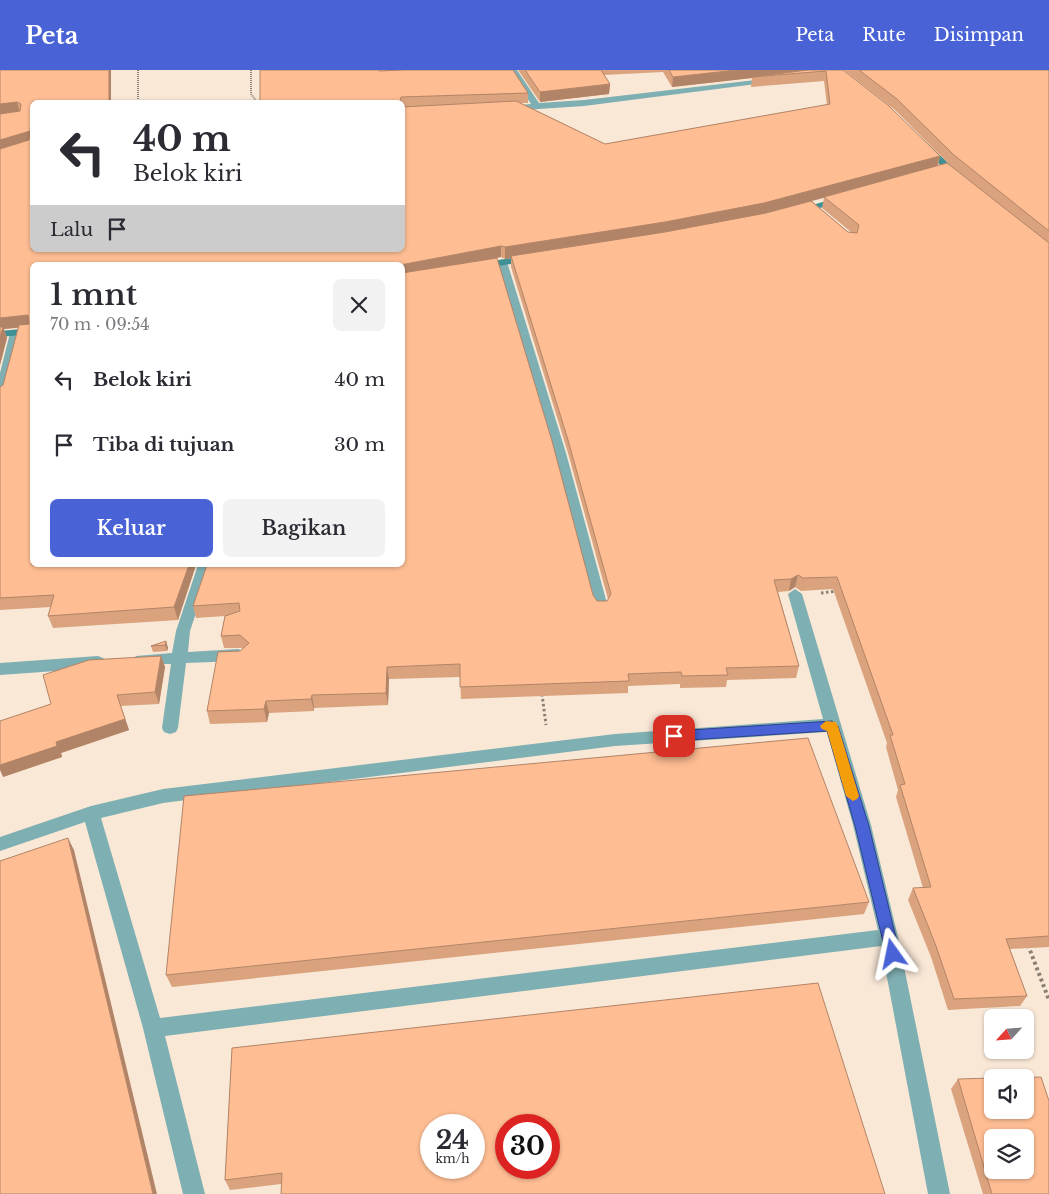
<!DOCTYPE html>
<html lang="id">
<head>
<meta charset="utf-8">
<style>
  body { margin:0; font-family:"Libre Baskerville",serif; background:#f2f2f3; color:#2b2b33; height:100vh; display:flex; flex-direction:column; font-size:19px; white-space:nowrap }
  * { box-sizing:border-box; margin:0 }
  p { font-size:16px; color:#7c7c81 }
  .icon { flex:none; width:28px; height:28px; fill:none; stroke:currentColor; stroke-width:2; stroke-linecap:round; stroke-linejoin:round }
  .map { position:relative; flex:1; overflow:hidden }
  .panel { position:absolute; left:30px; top:192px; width:375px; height:305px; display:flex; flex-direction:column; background:#fff; border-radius:8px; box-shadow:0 1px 4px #0004 }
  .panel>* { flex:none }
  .banner { position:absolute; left:30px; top:30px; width:375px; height:152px; border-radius:8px; box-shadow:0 1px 4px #0004; background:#fff; color:#2b2b33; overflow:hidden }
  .needle { width:32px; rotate:244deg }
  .controls { position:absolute; left:984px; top:939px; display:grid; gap:10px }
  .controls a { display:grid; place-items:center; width:50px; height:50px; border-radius:8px; background:#fff; box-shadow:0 1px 4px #0004; font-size:25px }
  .speed { position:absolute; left:420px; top:1044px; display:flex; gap:10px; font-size:25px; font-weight:700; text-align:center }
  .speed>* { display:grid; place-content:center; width:65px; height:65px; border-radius:50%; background:#fff; box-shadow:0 1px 4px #0004; line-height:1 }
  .speed small { font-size:12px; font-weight:400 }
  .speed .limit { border:8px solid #d22; background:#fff; color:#111 }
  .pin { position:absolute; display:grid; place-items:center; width:42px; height:42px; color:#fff; margin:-21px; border-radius:10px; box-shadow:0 2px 8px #0006 }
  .me { position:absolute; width:55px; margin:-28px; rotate:348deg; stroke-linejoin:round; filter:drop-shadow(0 0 4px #0008) }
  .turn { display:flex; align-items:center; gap:18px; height:105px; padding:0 20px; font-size:22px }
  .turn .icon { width:65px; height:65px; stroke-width:2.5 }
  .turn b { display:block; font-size:35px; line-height:42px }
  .then { display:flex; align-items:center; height:48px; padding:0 20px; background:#0003; gap:10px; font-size:19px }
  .round { display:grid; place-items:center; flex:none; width:52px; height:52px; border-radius:8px; background:#f2f2f3 }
  .head { display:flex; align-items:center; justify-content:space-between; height:85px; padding:0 20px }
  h1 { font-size:30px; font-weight:600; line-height:38px }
  .primary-button { display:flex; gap:10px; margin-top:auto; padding:10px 20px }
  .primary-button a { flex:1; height:58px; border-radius:8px; background:#4963d7; color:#fff; font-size:20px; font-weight:600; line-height:58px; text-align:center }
  .primary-button a+a { background:#f2f2f3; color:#2b2b33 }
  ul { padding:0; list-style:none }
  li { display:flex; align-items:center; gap:15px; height:65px; padding:0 20px }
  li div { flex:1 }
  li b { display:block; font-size:19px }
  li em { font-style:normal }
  header { display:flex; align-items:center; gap:30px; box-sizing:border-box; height:70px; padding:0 25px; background:#4963d7; color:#fff }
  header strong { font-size:24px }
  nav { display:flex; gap:28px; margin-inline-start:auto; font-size:18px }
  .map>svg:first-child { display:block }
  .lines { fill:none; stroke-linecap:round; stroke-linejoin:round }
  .path-far2 { stroke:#8b8074; stroke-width:2; stroke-dasharray:1 1; stroke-linecap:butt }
  .path-far1 { stroke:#8b8074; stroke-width:3; stroke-dasharray:2.5 2.5; stroke-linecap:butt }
  .path { stroke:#8b8074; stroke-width:4; stroke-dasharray:3 3; stroke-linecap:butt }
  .lane { fill:#7eafb2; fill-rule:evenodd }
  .street { fill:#7eafb2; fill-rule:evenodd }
  .secondary { fill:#3f9196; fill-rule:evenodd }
  .wall { fill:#daa37e; fill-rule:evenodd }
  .shaded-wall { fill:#b28467 }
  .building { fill:#febd93; stroke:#b28467; fill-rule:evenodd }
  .route { fill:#4963d7; stroke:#2f408c }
  .slow { fill:#f59e0b }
</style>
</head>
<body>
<header>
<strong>Peta</strong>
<nav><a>Peta</a><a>Rute</a><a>Disimpan</a></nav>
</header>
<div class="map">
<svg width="1049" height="1124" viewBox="0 0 1049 1124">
  <rect width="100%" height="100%" fill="#fae8d7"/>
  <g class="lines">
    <path class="path-far2" d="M138 0V32
      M251 0V24L257 32"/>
    <path class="path-far1" d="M821 523 837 521
      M542 624 546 655"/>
    <path class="path" d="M1028 875 1049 930"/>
    <path class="lane" d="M502 189 507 192 566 383 608 537 606 541H596L594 537 554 383 497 192Z"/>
    <path class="street" d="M509 0H517L539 33 584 30 772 8 776 10 772 12 584 36 509 41 505 38 506 36 531 34Z
      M16 260 22 263 6 326 0 330V303L10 263Z
      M198 495H212L190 561 188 582 238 579 243 581 246 585 243 589 238 591 186 593 178 658 176 662 170 664 164 662 162 658 171 594H136L133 590 136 586 172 583 176 561Z
      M795 519 802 524 871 755 898 867 950 1124H928L881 876 165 966 205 1124H183L143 958 85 752 0 781V767L91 736 163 719 615 664 823 649 788 524ZM827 662 853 755 878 860 160 948 101 748 163 733 615 676Z
      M98 586 103 588 106 592 103 596 98 598 0 605V593Z"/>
    <path class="secondary" d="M922 74H928L962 106V110H956L922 78Z
      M843 126 846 127V131L797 144 792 141Z
      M531 185 535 186V190L480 199 475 196 480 193Z
      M32 258V264L0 267V261Z"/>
  </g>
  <path class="wall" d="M0 0 32 32 402 180V32H260V0H513L528 23V33H521L605 74 827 35 824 11 751 17 752 8 672 17 663 2 604 5 610 14 609 24 540 32 518 0H843L940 86 938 96 972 113 951 96 895 40 844 0H1049V877L1010 879 1027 926 1020 936 948 940 931 887 908 830 913 818H923L896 727 898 720 886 677 887 673 833 519 801 521 795 517 789 521 778 522 799 596 796 608 727 610 726 617 680 618V614L628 616V623L461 629 460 607 389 609 388 635 314 638V641L269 643 267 652 210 654 207 641 240 581 243 578H224L221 566 225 546 196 548 193 536 402 195H32L196 495 178 550 53 558 48 546 51 537 0 540V317L3 315 18 258 4 259 7 268 0 295ZM824 128 822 138 851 162H848L812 131ZM501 187 505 189 511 188V197L568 383 608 529 607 531H597L593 525 489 190Z
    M166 571 168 578 167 581 153 582 151 576Z
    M161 586 165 597 159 634 121 636 129 660 61 683 62 687 3 707 51 634Z
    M869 832 864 844 172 917 166 905Z
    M232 978 885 1124 281 1114 230 1120 225 1110Z
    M958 1009 1049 1124H983L951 1019Z"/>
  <path class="shaded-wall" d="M109 0H111V32H109Z
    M737 0H828L752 7V8L672 17 673 7Z
    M610 14 609 24 540 32V22Z
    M17 32 20 42 0 45V34Z
    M30 61 32 69 0 81V70Z
    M940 86 937 97 763 144 664 163 505 189V177Z
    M501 176V187L402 205V195H400Z
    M28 245 32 256 4 259 7 268 0 295V248Z
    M189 495H196L178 550 174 537Z
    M798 505 795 517 789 521 791 509Z
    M166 571 168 578 167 581 165 575Z
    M161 586 165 597 159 634 155 622Z
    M387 597 389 609 388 635 386 623Z
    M117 625 129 660 61 683 62 687 3 707 0 700V695L56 672Z
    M312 625 314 638V641L311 629Z
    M266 631 269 643 267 652 264 639Z
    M68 768 74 780 157 1124H153Z"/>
  <path class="building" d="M0 0H109V32H32V180H402V37L516 31 605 74 830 34 826 1 752 7 808 0H843L889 36 940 86 764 133 665 152 505 177 501 176 400 195H32V495H189L174 537 48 546 54 525 0 528V317L3 315 19 255 29 254 28 245 0 248V79L29 70 30 61 0 70V44L20 41 21 34 17 32 0 34Z
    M260 0H378L379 1 404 0H513L528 23 401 27 400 32H260Z
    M525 0H601L610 14 540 22Z
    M669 0H737L673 7Z
    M859 0H1049V161L954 85 897 29Z
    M947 93 1049 173V866L1006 869 1027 926 954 929 936 876 913 818 931 817 900 715 905 714 890 665H893L837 507 803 508 798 505 791 509 774 510 799 596 726 598 728 605 682 606 681 602 628 604 629 611 460 617V594L387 597 386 623 312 625 311 629 266 631 264 639 207 641 218 582 240 581 249 573 240 565 221 566 225 546 240 541 239 533 193 536 207 495H402V203L497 188 552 371 593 525 597 531H607L611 524 568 370 511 186 665 162 766 143 811 131 848 162 857 163 859 155 824 127Z
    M0 257H3L0 267Z
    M166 571 165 575 151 576Z
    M161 586 155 622 117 625 125 649 56 672 57 676 0 695V651L51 634 43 605 89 590Z
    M808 668 869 832 166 905 184 726Z
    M68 768 153 1124H0V791Z
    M818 913 885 1124H281L282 1103 225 1110 232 978ZM431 1055H474V1098H431ZM506 1055H549V1098H506Z
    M1041 1007 1049 1031V1124H992L958 1009 992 1008V1040H1025V1008H1020ZM992 1068H1025V1100H992Z"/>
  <path class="route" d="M832 651 838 656 869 756 900 884 898 889 893 891 888 889 886 884 855 756 827 661 674 671 668 666 674 661Z"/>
  <path class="slow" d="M826 651 836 652 838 656 859 726 857 729 853 731 846 726 827 661 822 659 820 656Z"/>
</svg>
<div class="controls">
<a><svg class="needle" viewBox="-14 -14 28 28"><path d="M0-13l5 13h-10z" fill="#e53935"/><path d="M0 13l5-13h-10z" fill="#7c7c81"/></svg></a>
<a><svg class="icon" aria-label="sound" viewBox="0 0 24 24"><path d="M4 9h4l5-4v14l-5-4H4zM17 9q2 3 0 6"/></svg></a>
<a><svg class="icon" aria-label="layers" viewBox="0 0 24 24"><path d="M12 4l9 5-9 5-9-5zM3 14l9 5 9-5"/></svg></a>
</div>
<div class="speed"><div>24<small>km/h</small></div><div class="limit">30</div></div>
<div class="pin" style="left:674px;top:666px;background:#d93025"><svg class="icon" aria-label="arrive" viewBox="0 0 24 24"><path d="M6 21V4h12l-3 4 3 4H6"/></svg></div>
<svg class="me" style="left:893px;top:884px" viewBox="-20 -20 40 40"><path d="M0-17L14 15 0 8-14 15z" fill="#4963d7" stroke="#fff" stroke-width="4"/></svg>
<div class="banner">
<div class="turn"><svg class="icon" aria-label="left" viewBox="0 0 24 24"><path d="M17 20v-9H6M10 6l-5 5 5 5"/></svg><div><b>40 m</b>Belok kiri</div></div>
<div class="then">Lalu<svg class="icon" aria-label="arrive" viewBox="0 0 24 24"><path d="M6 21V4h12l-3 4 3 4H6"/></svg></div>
</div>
<section class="panel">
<div class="head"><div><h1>1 mnt</h1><p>70 m · 09:54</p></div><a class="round"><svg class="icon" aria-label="close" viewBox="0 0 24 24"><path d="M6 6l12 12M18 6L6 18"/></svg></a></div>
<ul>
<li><svg class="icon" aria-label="left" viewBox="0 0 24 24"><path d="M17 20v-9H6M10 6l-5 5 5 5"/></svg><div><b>Belok kiri</b></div><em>40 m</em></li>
<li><svg class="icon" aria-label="arrive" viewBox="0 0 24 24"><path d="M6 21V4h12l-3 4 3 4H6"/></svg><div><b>Tiba di tujuan</b></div><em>30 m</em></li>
</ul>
<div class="primary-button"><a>Keluar</a><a>Bagikan</a></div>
</section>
</div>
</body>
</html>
